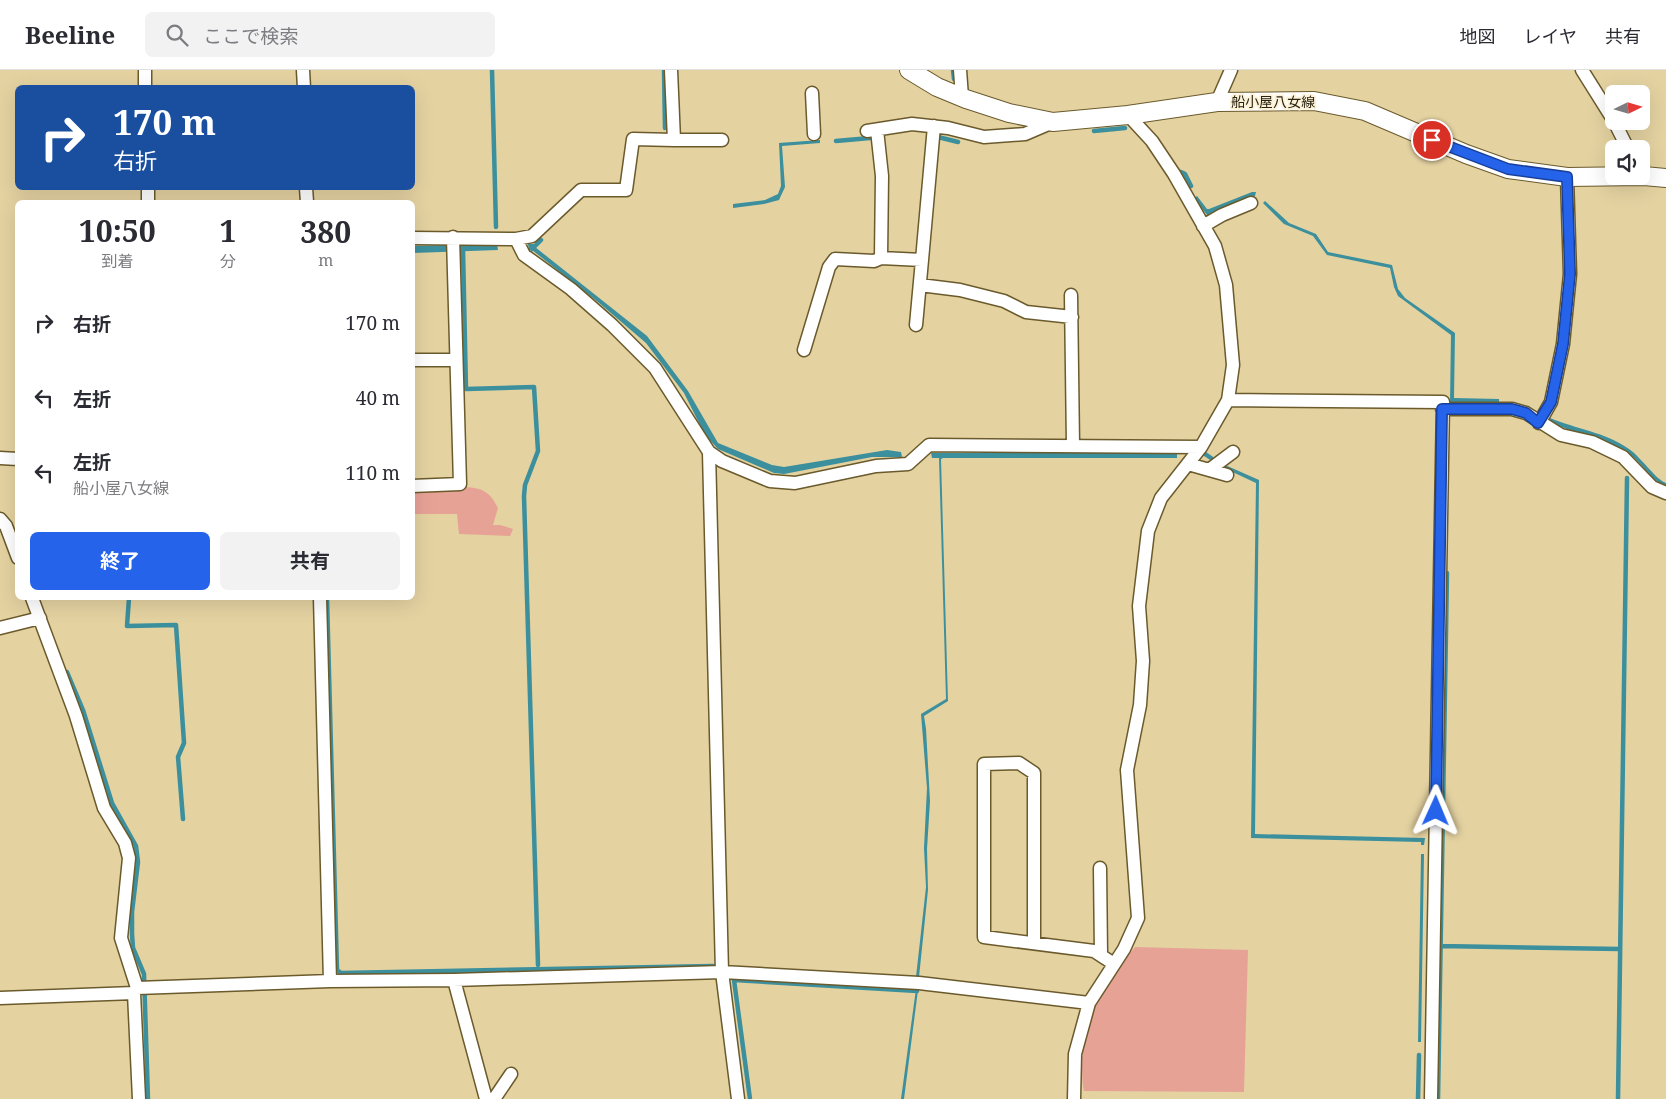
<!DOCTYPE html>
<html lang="ja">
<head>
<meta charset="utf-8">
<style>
  body { margin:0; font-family:"Noto Serif","Noto Sans JP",serif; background:#f2f2f3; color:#2b2b33; height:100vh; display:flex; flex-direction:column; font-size:19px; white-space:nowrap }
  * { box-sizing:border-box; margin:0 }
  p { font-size:16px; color:#7c7c81 }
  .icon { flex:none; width:28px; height:28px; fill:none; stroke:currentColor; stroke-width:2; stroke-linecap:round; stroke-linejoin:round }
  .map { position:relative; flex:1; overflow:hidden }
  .side { position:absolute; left:15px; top:130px; width:400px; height:400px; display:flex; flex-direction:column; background:#fff; border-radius:8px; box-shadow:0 5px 20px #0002 }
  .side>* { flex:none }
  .banner { position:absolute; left:15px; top:15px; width:400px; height:105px; border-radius:8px; box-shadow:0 5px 20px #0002; background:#1a4fa0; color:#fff; overflow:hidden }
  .needle { width:32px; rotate:85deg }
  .fabs { position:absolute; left:1605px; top:15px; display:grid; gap:10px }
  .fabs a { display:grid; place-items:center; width:45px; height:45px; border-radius:8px; background:#fff; box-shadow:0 5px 20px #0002; font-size:25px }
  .pin { position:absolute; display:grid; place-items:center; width:42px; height:42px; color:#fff; margin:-21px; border:2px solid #fff; border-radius:50%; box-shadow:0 1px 5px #0007 }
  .me { position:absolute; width:55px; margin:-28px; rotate:1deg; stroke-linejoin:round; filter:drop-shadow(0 0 4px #0008) }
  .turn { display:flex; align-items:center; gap:18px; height:105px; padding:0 15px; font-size:22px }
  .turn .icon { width:65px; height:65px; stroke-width:2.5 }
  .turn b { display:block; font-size:35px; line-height:42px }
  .eta { display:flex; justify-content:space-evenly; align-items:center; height:85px; text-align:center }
  .eta b { font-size:30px; font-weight:700; line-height:35px }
  .button { display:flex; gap:10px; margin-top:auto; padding:10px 15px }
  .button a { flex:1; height:58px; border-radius:8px; background:#2563eb; color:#fff; font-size:20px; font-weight:700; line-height:58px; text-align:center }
  .button a+a { background:#f2f2f3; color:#2b2b33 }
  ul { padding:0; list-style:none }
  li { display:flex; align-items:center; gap:15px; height:75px; padding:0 15px }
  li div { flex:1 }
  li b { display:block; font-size:19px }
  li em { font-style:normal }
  header { display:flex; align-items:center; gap:30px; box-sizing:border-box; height:70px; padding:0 25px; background:#fff; border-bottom:1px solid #e1e1e2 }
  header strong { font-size:24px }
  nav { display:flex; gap:28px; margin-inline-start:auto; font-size:18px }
  .search { width:350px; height:45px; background:#f2f2f3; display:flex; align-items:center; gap:12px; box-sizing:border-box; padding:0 18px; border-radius:8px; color:#7c7c81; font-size:19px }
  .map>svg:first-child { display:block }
  .green { fill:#e7a296 }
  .water { fill:#3c8f9c }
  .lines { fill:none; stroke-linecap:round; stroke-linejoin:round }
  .stream { stroke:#3c8f9c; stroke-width:4.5 }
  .street-casing { stroke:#6a5a2c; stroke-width:15 }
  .secondary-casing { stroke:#6a5a2c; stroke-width:20 }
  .street { stroke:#fff; stroke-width:12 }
  .secondary { stroke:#fff; stroke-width:18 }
  .route-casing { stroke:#184099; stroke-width:12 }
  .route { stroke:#2563eb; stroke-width:9 }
  .labels { text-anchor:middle; stroke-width:4; stroke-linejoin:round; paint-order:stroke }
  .street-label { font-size:14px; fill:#2a2310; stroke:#fdf3db }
</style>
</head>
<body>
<header>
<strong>Beeline</strong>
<div class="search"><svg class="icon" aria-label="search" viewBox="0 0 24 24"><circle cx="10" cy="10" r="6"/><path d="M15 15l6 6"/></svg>ここで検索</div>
<nav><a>地図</a><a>レイヤ</a><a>共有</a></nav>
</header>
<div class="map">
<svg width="1666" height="1029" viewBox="0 0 1666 1029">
  <rect width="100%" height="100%" fill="#e4d2a1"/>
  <path class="green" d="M465 417C483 418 490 422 498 438L493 455H500L513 459 510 466 459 464 457 444H413L412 422Z
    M1135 877 1248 880 1244 1022 1084 1021C1079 997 1083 948 1098 926 1103 919 1110 914 1115 906 1122 896 1127 886 1135 877Z"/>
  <path class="water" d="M820 70V73L782 76 785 117 779 130 764 134 733 138V134L765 130 778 124 781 116 779 73Z
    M1252 122H1256L1255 126 1209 145H1207L1194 128 1197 126 1207 139H1209Z
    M1265 131 1289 153 1316 164 1328 182 1392 195 1398 219 1405 228 1455 263 1454 328 1499 329V332H1450L1451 265 1398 226 1394 217 1390 198 1327 185 1313 166 1284 154 1263 133Z
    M497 174 498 180 413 183 412 176Z
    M528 174H534L535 177 647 266 688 321 718 373 772 395 784 397 887 380 901 382 902 387H872L784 404 774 403 718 379 705 365 684 323 646 273 598 232 532 180H529Z
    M1550 348C1576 359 1605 362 1629 379 1641 387 1655 409 1666 413V417C1651 411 1641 390 1625 381 1601 367 1574 363 1549 352Z
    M931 383H1177V388H943L941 389 948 631 924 646 926 659 930 731 927 779 928 820 919 907H916L926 817 924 778 927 718 921 644 946 629 939 388H932Z
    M1225 395 1259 410 1255 764 1425 768 1424 775H1421V772L1251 768 1256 413 1224 398Z
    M1421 784H1424L1421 972H1418Z
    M916 919 918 920 904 1029H901Z"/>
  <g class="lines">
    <path class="stream" d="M492 0 496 157
      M664 0 665 58
      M953 0 954 9
      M1094 61 1125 58
      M938 67 958 72
      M836 71 870 68
      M1181 102 1185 104 1191 116
      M463 179 466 319 534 317 538 381 525 415 524 426 538 895
      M532 179 541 170
      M1205 384 1211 388
      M129 528 127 556 176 555 184 673 178 687 183 749
      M327 528 337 900 341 903 713 896
      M67 602 83 640 112 733 136 776 138 792 132 842V864L133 878 144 904 148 1029
      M1440 876 1620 879
      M750 1029 734 910 917 921
      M1418 1029 1419 985
      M1438 1029 1447 503
      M1618 1029 1627 408"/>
    <g class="street-casing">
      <path id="street" d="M145 0V18
        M303 0 304 18
        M960 0 962 27
        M1582 0 1614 51
        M812 23 814 64
        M1217 32 1231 0
        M1614 51 1628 79
        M867 61 912 54 948 58 984 67 1025 64 1053 52
        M674 70H722
        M148 118V132
        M306 118 307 132
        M1203 156 1222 145 1251 133
        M412 168 516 169 532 166 581 120H626L633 69 674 70 671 0
        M516 169 524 185 571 219 612 255 655 298 709 382 722 391 770 411 795 413 876 396 908 394 929 375 1201 377
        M881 188 922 190 916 255
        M922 190 934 56
        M920 215 960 220 1004 231 1026 242 1072 247
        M1071 225 1073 376
        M804 280 829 197 835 189 874 191 881 188 882 106 877 60
        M412 290H456
        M1228 330 1443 332 1431 1029
        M1442 339H1512L1526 343 1561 365 1592 372 1623 387 1652 417 1666 423
        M1539 353 1551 332 1563 274 1570 204 1567 107
        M709 382 722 902 738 1029
        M0 388 18 389
        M1188 394 1227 405
        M1209 400 1233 382
        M412 416 460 414 453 167
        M0 449 6 456 18 488
        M32 528 76 646 104 738 125 773 129 788 121 868 137 918
        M320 528 330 911
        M0 558 40 548
        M1100 798 1101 885
        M1034 873V703L1019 693 984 694V867L1094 881 1114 894
        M454 910 486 1029
        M0 928 134 923
        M139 1029 134 923 137 918 330 911 454 910 722 902 919 913 1089 933
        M494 1029 511 1004
        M1074 1029 1075 984 1089 933 1124 879 1138 848 1127 700 1140 635 1143 591 1139 536 1148 461 1161 428 1201 377 1228 330 1233 295 1226 215 1215 176 1174 104 1152 71 1128 45"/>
    </g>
    <g class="secondary-casing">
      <path id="secondary" d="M909 0 937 17 966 29 1009 43 1053 52 1128 45 1217 32 1314 31 1365 41 1466 84 1508 99 1567 107 1644 106 1666 108"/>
    </g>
    <use href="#street" class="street"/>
    <use href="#secondary" class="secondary"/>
  </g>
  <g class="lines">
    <g class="route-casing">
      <path id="route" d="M1432 70 1508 99 1567 107 1570 204 1563 274 1551 332 1538 353 1526 343 1512 339H1442L1436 741"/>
    </g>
    <use href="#route" class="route"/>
  </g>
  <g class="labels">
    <g class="street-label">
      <text x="1273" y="37">船小屋八女線</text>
    </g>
  </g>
</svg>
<div class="fabs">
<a><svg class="needle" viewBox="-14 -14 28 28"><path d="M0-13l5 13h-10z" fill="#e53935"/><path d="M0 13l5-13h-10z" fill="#7c7c81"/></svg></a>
<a><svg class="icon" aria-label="sound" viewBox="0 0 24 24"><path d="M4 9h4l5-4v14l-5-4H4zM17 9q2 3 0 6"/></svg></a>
</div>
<div class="pin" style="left:1432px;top:70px;background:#d93025"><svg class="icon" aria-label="arrive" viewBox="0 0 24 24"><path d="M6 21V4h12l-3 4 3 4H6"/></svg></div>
<svg class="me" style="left:1436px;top:741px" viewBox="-20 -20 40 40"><path d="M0-17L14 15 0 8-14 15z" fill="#2563eb" stroke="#fff" stroke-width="4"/></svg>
<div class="banner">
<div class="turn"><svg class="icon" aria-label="right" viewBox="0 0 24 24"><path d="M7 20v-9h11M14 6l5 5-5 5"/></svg><div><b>170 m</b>右折</div></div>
</div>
<section class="side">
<div class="eta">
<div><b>10:50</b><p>到着</p></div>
<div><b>1</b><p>分</p></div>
<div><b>380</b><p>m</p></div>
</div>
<ul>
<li><svg class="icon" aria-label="right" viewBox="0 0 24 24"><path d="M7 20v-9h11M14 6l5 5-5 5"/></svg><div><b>右折</b></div><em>170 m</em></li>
<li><svg class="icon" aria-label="left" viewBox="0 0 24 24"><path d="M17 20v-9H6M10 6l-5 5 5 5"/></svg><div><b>左折</b></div><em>40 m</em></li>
<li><svg class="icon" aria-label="left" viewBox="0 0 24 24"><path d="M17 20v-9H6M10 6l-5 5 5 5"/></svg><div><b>左折</b><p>船小屋八女線</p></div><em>110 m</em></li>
</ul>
<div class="button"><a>終了</a><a>共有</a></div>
</section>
</div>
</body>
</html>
